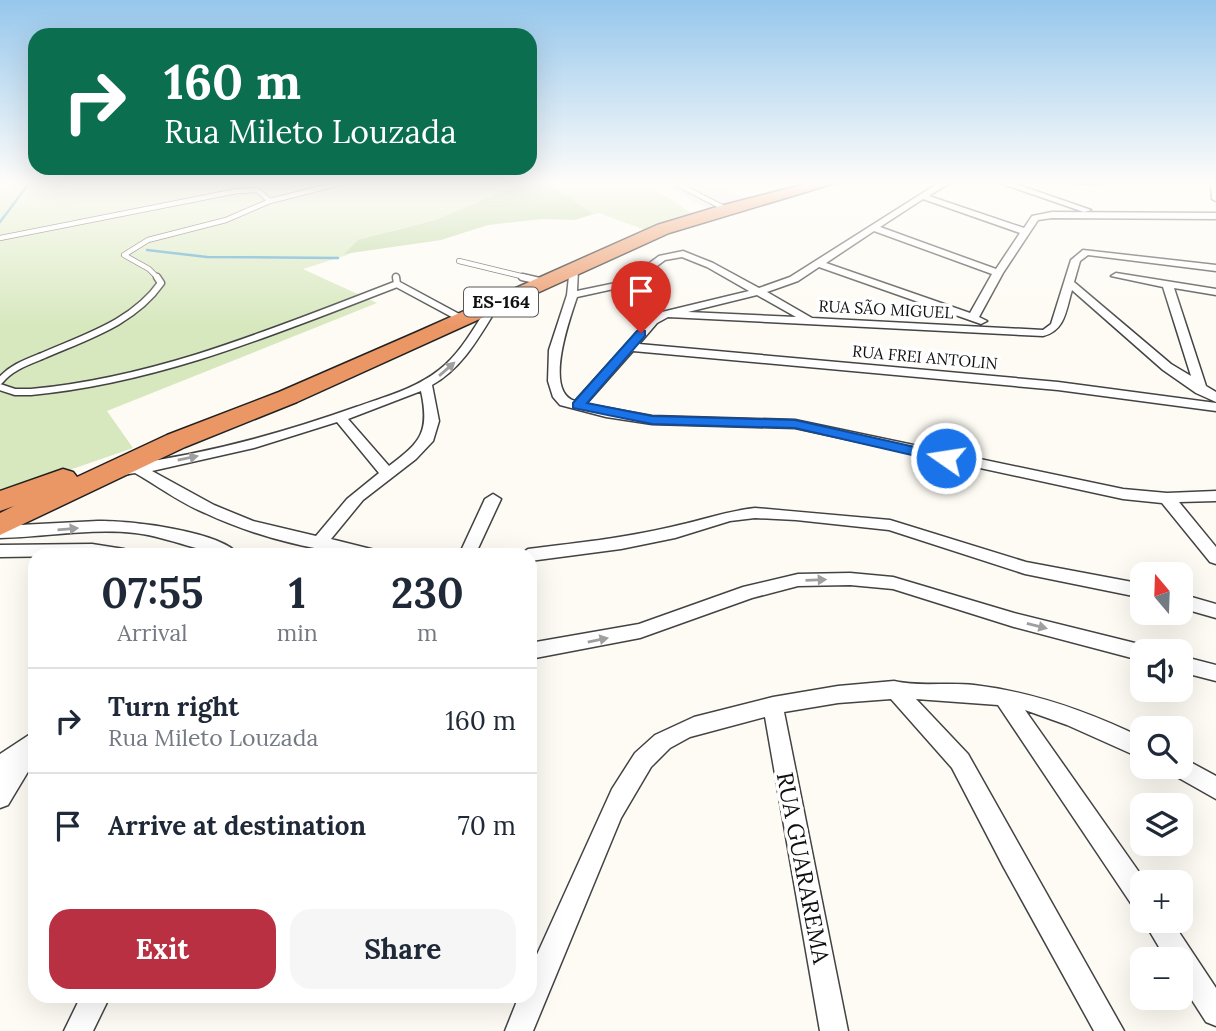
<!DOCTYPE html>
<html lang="en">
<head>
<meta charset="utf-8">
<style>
  body { margin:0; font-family:Lora,serif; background:#f6f6f7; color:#1f2937; height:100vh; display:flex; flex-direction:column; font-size:26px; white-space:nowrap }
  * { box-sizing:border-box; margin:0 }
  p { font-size:23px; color:#747a83 }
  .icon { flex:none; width:38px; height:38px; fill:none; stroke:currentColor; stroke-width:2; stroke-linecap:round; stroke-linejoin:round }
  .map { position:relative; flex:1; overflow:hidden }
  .side { position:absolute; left:28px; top:548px; width:509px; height:455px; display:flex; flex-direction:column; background:#fff; border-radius:21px; box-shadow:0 7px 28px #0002 }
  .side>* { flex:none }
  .guide { position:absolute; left:28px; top:28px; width:509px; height:147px; border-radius:21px; box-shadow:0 7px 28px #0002; background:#0b6e4f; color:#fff; overflow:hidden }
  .needle { width:46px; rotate:341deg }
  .controls { position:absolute; left:1130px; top:562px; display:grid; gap:14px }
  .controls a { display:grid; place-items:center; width:63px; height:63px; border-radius:14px; background:#fff; box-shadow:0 7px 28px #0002; font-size:35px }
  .pin { position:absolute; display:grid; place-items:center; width:60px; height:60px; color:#fff; margin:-72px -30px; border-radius:50% 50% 50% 0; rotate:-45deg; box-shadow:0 0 7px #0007 }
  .pin .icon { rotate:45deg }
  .me { position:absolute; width:77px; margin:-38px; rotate:283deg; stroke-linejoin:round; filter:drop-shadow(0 0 5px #0008) }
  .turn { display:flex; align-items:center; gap:24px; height:147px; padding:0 21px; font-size:32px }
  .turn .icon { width:91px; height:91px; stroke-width:2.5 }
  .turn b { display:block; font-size:49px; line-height:60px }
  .eta { display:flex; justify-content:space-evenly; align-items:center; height:119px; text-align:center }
  .eta b { font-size:42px; font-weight:700; line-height:49px }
  .action { display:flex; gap:14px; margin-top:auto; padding:14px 21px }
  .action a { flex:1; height:80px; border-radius:21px; background:#b83042; color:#fff; font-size:28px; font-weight:700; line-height:80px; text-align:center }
  .action a+a { background:#f6f6f7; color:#1f2937 }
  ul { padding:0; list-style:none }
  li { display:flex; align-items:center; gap:21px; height:105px; padding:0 21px; border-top:2px solid #e0e1e3 }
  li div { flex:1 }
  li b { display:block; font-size:26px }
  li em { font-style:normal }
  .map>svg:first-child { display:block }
  .industrial { fill:#ece5ee }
  .green { fill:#d7e8be }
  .forest { fill:#bdd79f }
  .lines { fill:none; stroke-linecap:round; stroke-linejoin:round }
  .stream { stroke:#479ec5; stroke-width:2.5 }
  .lane-far1-casing { stroke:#434343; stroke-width:6 }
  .lane-casing { stroke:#434343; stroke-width:9 }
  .street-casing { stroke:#434343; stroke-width:3 }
  .highway-casing { stroke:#212121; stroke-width:3 }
  .lane-far1 { stroke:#fff; stroke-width:4.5 }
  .lane { stroke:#fff; stroke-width:6 }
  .street { fill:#fff; fill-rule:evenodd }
  .highway { fill:#eb9665; fill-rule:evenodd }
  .oneway { fill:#9f9f9f }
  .route { fill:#1a73e8; stroke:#114b97; stroke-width:2 }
  .labels { text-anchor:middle; stroke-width:7; stroke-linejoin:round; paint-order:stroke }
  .far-street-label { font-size:16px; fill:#101010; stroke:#fff }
  .shield { fill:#fff; stroke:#585858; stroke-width:2 }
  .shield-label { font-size:18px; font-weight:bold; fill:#101010 }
  .near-street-label { font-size:23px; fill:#101010; stroke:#fff }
</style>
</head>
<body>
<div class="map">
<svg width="1216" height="1031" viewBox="0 0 1216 1031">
  <rect width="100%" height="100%" fill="#fefbf4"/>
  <path class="industrial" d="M656 182H721L717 184 747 199 709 209Z"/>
  <path class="green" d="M0 182H525L435 220 391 231 347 255 303 269 377 303 107 411 133 448 0 494Z
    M545 182H645L691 213 645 230 599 213 594 214Z"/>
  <path class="forest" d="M525 182H545L594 214 575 220 543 219 488 225 441 240 344 254 358 240 435 220Z"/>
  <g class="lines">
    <path class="stream" d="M0 222 30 182
      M147 250 207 257 338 258"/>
    <g class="lane-far1-casing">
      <path id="lane-far1" d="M679 185 726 209
        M0 238 237 191 257 190 270 201
        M459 261 529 278
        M158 278 149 269 124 255 148 240 226 220 270 201 345 182"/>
    </g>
    <g class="lane-casing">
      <path id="lane" d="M396 277 397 284 462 319
        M522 277 544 282
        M0 381C10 368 27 362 42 356 85 337 133 323 161 283L157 277
        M0 387 15 392H31C160 380 277 330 397 284"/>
    </g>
    <g class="street-casing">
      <path id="street" d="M940 182H951L929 196 1024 228 1032 216 1052 212 1216 213V219L1052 218 1038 220 1003 273 979 317 987 321 981 324 819 267 798 281 767 292 812 318 1043 330 1051 324 1071 260 1083 250 1216 265V271L1088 255 1080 261 1074 282 1171 364 1191 376 1163 287 1111 276 1116 273 1216 289V295L1174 288 1206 386 1216 392V402L1196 393 1163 370 1072 290C1066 310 1065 331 1043 336L668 317 657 323 639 344 1058 382 1216 403V411L1058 390 633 351 586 404 652 416 795 420 1123 489 1167 493 1216 491V501L1179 502 1216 547V564L1210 562 1162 503 1123 499 795 428 652 424 606 417 560 405 553 397 548 381 549 350 567 295 570 267 578 269 577 291 625 281 659 256 683 251 713 263 759 288 790 277ZM923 199 1020 233 996 269 880 227ZM874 231 992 274 970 313 826 263ZM682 257 707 267 749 291 662 312 649 319 575 401C543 392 570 318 577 297L632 285 665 260ZM757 295 796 317 688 312Z
        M997 182H1010L1091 210 1084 212Z
        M1031 182H1102L1098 184Z
        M1211 182H1216V201L1212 199Z
        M490 303 499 305C480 335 464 367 432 385L439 421 433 441 416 459 363 500 331 539 379 551 381 555C325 555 256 537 205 513 180 503 158 486 135 473L123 475 116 470 123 465C203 455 280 434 356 407 384 397 415 389 439 370 461 353 475 326 490 303ZM421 391C430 432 421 442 389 466L348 419ZM337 422 379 473 347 499 316 536 253 521 214 505 152 471 254 448Z
        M493 494 501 499 475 555H459L485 499Z
        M755 508 890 520 1026 562 1143 584V598L1025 574 889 530 796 520 755 518 730 521 675 538 621 549 530 561V555H520L528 549C576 543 624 538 671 527 700 521 726 511 755 508Z
        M98 521C127 520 222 531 239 555 203 555 171 537 135 533 90 528 45 537 0 538V526Z
        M92 544 124 549 132 555 0 557V545Z
        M850 573 893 577 1014 613 1143 645 1152 651H1143V661L1014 627 893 589 850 585 798 586 752 598 640 638 530 659V643L639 624 743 587 798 574Z
        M1181 594 1216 604V618L1181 608Z
        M1181 656 1216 665V681L1181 672Z
        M894 681C917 687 949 682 974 685 1034 692 1089 712 1143 738V759L1067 725 1025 710 1146 882H1143V911L1134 908 998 705 916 699 968 754 1124 1031H1094L1003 866 952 768 891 699 838 703 784 712 848 1031H820L765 717 690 737 670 748 651 767 621 818 533 1031H505L519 996H530V970L612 789 635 753 655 735 694 717 773 697 838 686Z
        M35 731V760L8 805 0 808V754Z
        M1181 757 1216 776V799L1170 773 1167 766H1181Z
        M1143 920H1171L1216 988V1026L1206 1022 1181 983V959H1166Z
        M81 996H110L93 1031H64Z"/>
    </g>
    <g class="highway-casing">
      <path id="highway" d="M813 182H839L669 233 297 402 185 447 0 535V513L14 506 0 511V491L63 469 73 472 77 477 167 435 279 392 417 332 657 225 720 206Z"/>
    </g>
    <use href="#lane-far1" class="lane-far1"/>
    <use href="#lane" class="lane"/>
    <use href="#street" class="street"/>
    <use href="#highway" class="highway"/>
  </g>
  <defs><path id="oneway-solid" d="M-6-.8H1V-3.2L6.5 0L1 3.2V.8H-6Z" transform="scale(1.75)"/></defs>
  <g class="oneway">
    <use href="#oneway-solid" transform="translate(447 369) rotate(-41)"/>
    <use href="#oneway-solid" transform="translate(188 458) rotate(-11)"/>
    <use href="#oneway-solid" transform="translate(68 529) rotate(-5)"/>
    <use href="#oneway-solid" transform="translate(816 580) rotate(-2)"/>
    <use href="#oneway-solid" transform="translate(1037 626) rotate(14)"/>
    <use href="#oneway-solid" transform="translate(598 640) rotate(-12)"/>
  </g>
  <linearGradient id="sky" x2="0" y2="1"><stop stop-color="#96c7ec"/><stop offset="0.56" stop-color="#fffdfa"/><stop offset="1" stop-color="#fffdfa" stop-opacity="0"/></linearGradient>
  <rect width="1216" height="327" fill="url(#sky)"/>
  <path class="route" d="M641 330 645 331V336L587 403 652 416 795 420 946 454 953 458 946 463 795 428 652 424 573 408V403L637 331Z"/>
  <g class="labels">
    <g class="far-street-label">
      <text transform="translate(886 309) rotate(3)" y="6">RUA SÃO MIGUEL</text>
      <text transform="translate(925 357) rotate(5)" y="6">RUA FREI ANTOLIN</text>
    </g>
    <rect class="shield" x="464" y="287.5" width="74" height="29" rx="5"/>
    <g class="shield-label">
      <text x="501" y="308">ES-164</text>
    </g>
    <g class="near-street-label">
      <text transform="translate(803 868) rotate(79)" y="8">RUA GUARAREMA</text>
    </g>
  </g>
</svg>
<div class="controls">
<a><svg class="needle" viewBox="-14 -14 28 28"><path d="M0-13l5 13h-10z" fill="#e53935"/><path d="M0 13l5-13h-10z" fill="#747a83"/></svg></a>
<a><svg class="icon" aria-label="sound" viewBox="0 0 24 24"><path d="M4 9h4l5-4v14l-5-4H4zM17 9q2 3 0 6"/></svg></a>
<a><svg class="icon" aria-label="search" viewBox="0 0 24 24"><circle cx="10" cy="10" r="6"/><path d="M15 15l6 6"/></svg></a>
<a><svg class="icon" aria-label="layers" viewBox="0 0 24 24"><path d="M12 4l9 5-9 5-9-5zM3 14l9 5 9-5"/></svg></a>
<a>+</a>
<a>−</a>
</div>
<div class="pin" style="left:641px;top:333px;background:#d93025"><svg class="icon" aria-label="arrive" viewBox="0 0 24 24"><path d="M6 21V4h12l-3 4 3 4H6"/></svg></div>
<svg class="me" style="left:946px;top:458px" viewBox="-20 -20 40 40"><circle r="17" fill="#1a73e8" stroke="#fff" stroke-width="3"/><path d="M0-11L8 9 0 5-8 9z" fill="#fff"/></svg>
<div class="guide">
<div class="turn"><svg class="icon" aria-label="right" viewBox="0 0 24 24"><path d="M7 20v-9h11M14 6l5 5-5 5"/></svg><div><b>160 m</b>Rua Mileto Louzada</div></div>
</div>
<section class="side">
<div class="eta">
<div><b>07:55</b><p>Arrival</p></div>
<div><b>1</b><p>min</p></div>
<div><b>230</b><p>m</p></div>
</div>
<ul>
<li><svg class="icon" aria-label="right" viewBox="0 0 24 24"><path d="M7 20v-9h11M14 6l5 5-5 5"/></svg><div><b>Turn right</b><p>Rua Mileto Louzada</p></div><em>160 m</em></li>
<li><svg class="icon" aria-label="arrive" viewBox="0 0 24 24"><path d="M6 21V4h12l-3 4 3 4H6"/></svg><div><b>Arrive at destination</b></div><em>70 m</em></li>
</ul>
<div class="action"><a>Exit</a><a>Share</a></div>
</section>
</div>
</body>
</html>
